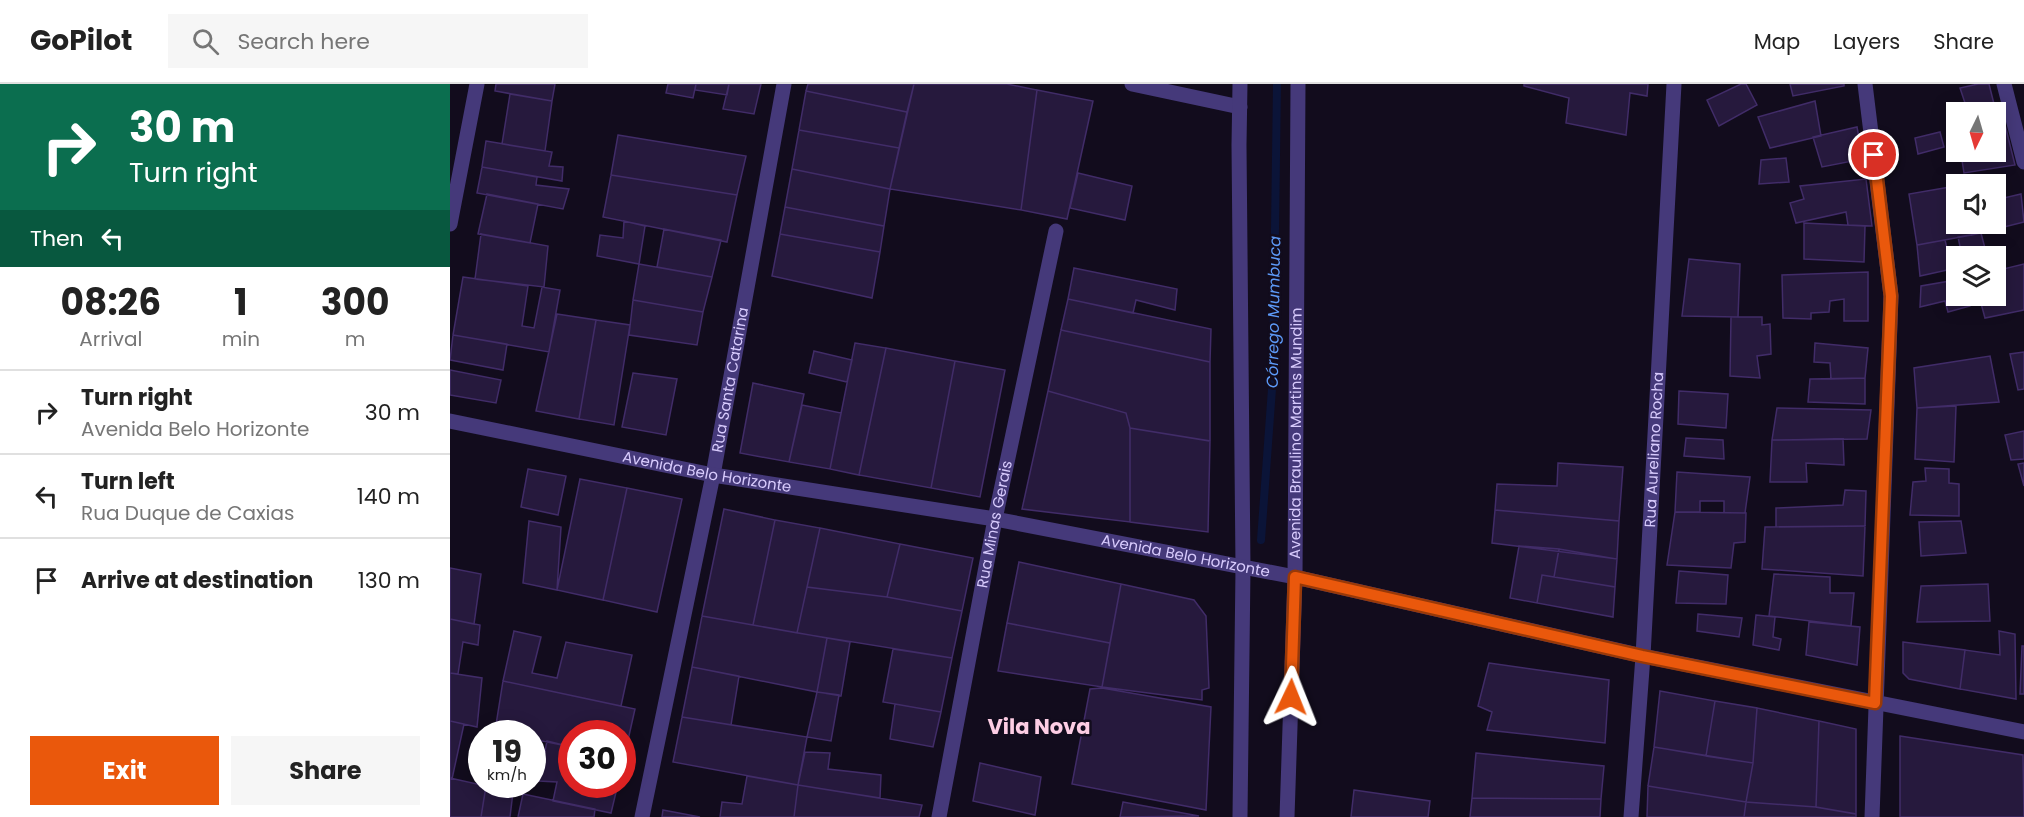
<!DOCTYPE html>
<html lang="en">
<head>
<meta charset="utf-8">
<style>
  body { margin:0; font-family:Poppins,sans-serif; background:#f6f6f6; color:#222; height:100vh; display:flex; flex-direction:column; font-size:22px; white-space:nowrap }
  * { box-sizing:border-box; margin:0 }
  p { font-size:20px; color:#767676 }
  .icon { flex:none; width:33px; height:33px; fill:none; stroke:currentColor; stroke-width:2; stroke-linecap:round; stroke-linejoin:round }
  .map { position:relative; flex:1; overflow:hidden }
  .side { display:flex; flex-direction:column; background:#fff; width:450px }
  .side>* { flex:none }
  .hud { background:#0b6e4f; color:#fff; overflow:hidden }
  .needle { width:39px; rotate:185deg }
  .tools { position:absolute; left:1496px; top:18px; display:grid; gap:12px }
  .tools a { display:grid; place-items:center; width:60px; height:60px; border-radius:0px; background:#fff; box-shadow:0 3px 15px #0003; font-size:30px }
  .speed { position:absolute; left:18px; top:636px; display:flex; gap:12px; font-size:30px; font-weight:700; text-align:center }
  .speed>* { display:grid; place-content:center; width:78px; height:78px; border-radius:50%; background:#fff; box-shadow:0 3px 15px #0003; line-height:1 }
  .speed small { font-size:15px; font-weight:400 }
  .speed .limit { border:9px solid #d22; background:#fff; color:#111 }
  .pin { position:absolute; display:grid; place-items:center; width:51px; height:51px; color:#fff; margin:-26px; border:3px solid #fff; border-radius:50%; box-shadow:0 2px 6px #0007 }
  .me { position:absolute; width:66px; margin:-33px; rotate:2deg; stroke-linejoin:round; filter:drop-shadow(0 0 4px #0008) }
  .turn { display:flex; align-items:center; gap:21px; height:126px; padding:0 30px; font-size:27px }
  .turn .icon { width:78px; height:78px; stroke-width:2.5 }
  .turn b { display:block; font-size:42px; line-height:51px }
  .then { display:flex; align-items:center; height:57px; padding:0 30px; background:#0003; gap:12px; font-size:22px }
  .eta { display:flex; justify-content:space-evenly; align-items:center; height:102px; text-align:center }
  .eta b { font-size:36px; font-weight:700; line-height:42px }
  .primary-button { display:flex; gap:12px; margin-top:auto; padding:12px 30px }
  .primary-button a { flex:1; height:69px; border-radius:0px; background:#ea580c; color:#fff; font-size:24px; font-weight:700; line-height:69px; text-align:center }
  .primary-button a+a { background:#f6f6f6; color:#222 }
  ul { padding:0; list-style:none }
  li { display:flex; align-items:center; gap:18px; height:84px; padding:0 30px; border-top:2px solid #e0e0e0 }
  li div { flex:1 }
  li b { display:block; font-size:22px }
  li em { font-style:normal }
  header { display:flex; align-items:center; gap:36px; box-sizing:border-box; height:84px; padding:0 30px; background:#fff; border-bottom:2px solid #e0e0e0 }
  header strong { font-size:28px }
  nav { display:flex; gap:33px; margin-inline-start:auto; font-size:21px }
  .search { width:420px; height:54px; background:#f6f6f6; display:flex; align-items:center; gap:15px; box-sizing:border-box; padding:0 21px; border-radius:0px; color:#767676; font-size:22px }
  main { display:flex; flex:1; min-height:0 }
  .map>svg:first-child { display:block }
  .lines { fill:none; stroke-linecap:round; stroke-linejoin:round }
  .stream { stroke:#0b1438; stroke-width:8 }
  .building { fill:#26193d; stroke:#412c68; stroke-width:1.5 }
  .minor { stroke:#45397a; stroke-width:15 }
  .tertiary { stroke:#45397a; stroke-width:15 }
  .route-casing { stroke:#983908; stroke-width:15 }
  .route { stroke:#ea580c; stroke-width:10 }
  .labels { text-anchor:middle; stroke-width:5; stroke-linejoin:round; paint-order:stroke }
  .street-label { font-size:15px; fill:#d8cbfd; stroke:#120c1d }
  .water-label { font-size:16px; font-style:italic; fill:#5d9af8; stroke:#120c1d }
  .district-label { font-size:21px; font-weight:bold; fill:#fdcde4; stroke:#120c1d }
</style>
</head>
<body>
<header>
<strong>GoPilot</strong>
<div class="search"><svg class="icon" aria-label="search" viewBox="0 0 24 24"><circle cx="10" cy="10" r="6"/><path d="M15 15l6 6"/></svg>Search here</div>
<nav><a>Map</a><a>Layers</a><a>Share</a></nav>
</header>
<main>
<section class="side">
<div class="hud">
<div class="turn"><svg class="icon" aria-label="right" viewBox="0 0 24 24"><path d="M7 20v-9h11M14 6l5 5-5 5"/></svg><div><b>30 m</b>Turn right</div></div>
<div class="then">Then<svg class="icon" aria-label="left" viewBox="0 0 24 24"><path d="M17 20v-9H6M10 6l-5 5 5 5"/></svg></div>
</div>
<div class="eta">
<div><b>08:26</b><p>Arrival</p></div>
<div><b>1</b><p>min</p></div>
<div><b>300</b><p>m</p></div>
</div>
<ul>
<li><svg class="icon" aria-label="right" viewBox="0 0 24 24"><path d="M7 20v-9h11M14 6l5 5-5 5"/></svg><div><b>Turn right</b><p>Avenida Belo Horizonte</p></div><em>30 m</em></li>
<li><svg class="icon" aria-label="left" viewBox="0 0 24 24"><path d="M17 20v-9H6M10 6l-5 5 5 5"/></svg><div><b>Turn left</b><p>Rua Duque de Caxias</p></div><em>140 m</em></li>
<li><svg class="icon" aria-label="arrive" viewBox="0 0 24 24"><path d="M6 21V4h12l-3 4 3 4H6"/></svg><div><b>Arrive at destination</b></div><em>130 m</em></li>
</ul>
<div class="primary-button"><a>Exit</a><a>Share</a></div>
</section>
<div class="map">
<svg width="1574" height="733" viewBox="0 0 1574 733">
  <rect width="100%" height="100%" fill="#120c1d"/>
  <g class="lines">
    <path class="stream" d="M811 456 823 291 827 0"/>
  </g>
  <path class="building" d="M46 0H105L102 17 45 7Z
    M218 0H246L243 14 216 9Z
    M246 0H279L277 11 245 6Z
    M279 0H311L304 30 273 25Z
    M358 0H464L457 28 356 7Z
    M464 0H557L587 6 571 126 440 105Z
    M1074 0H1198L1197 12 1180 9 1176 51 1116 39 1119 14 1074 2Z
    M1291 0H1296L1307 21 1269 42 1257 16Z
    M1340 0H1394V2L1343 12Z
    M1528 0H1539L1545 24 1518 28 1510 4Z
    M587 6 643 17 617 135 571 126Z
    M356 7 457 28 449 64 349 46Z
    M60 10 102 17 95 67 52 60Z
    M1365 17 1371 52 1320 64 1308 33Z
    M1554 37 1565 81 1514 89 1511 70 1545 68V38Z
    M1407 43 1413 75 1372 83 1363 53Z
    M349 46 449 64 440 105 342 85Z
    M1490 48 1494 63 1468 70 1465 54Z
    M168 51 296 72 287 111 161 91Z
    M36 57 102 68 99 82 113 83 112 97 32 83Z
    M1336 74 1339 98 1309 100 1311 76Z
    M32 83 87 93 86 101 119 105 113 125 27 109Z
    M342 85 440 105 434 142 335 123Z
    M628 89 682 102 675 136 620 124Z
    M161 91 287 111 277 158 153 133Z
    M1416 95 1422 142 1398 141 1396 128 1346 139 1340 119 1354 115 1350 102Z
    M1506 102V140H1519L1522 151 1467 161 1459 110Z
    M37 110 88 120 80 159 28 150Z
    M1571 110 1574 138 1522 151 1519 140H1545V116Z
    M335 123 434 142 430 168 330 150Z
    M174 137 195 142 189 180 147 172 150 151 173 154Z
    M1354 139 1415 142 1414 178 1354 175Z
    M214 145 271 156 262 193 207 183Z
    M1531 149 1537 172H1512L1508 153Z
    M31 150 98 162 94 203 25 195Z
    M330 150 430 168 422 214 322 192Z
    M1495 156 1502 185 1470 192 1467 161Z
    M1239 175 1290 180 1288 233 1232 232Z
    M189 180 262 193 253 228 183 216Z
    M1574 180V226L1535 234 1529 212H1545V187Z
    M624 184 727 205 725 226 686 216 683 229 618 215Z
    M1418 188V237H1394V215L1380 217 1379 228 1361 229V235L1333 234 1332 191Z
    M13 193 78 202 72 242 84 244 92 203 110 206 99 268 3 251Z
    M1506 196V212H1519L1520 222 1498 228 1495 217 1470 223 1471 202Z
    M618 215 761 245 760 278 611 246Z
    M183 216 253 228 247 261 179 251Z
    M107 230 146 236 129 335 86 327Z
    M1281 233H1312V241L1320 240 1321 270 1307 272 1310 294 1280 292Z
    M146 236 180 241 164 341 129 335Z
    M611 246 760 278V357L680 344 676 329 598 307Z
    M3 251 57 260 53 286 0 276Z
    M405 259 436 264 409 391 380 385Z
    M1365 259 1418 264 1415 294 1381 295 1380 279 1364 278Z
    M436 264 505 277 481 404 409 391Z
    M364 267 402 276 397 298 359 289Z
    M1574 268V305L1568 306 1560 270Z
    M1540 272 1549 318 1467 324 1464 284Z
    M505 277 555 286 530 413 481 404Z
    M0 286 51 296 46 319 0 311Z
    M183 289 227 295 216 351 172 343Z
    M1415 294V320L1358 318 1360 295Z
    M303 299 354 310 339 378 290 369Z
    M598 307 676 329 680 344V438L572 425Z
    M1229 307 1278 310 1276 344 1228 340Z
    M352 321 391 329 380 385 339 378Z
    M1506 322 1504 378 1465 375 1467 324Z
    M1327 324 1421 326 1417 355 1322 356Z
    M680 344 760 357 758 448 680 438Z
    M1574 347V375L1561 376 1555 351Z
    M1236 354 1273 356 1274 375 1234 372Z
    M1393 355 1394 381 1356 379 1357 398H1320L1322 356Z
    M1108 379 1173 383 1169 437 1045 426 1047 400 1107 402Z
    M1574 379V402L1568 380Z
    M1475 384 1499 385V399L1509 400V432L1460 431 1463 398 1476 397Z
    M78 385 116 392 108 431 71 423Z
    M1227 388 1300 393 1295 429H1274V417H1250V428H1225Z
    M130 395 177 404 153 516 107 506Z
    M177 404 232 415 207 528 153 516Z
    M1395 406 1416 407 1415 442 1326 443V424L1393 421Z
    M274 425 325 436 303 541 252 532Z
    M1045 426 1169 437 1167 475 1042 459Z
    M1225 428 1296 429 1295 458 1284 459 1281 484 1217 481Z
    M325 436 370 444 347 549 303 541Z
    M79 437 111 443 107 506 73 499Z
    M1511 437 1516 469 1471 472 1469 438Z
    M1415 442 1413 492 1312 485 1315 443Z
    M370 444 450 460 437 513 357 503Z
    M450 460 523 474 512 527 437 513Z
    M1069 462 1109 465 1104 493 1092 491 1087 519 1060 514Z
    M1109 465 1167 475 1165 503 1104 493Z
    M569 478 671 500 660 559 557 539Z
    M0 484 31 490 24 540 0 535Z
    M1229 487 1278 491 1276 520 1226 519Z
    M1324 490 1380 493V509H1404L1401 542 1319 532Z
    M1092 491 1165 503 1163 533 1087 519Z
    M671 500 744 516 756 532 759 604 752 606V616L652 603Z
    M1538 500 1540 537 1467 538 1471 502Z
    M357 503 437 513 512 527 502 574 347 549Z
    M1248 530 1292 534 1289 553 1247 547Z
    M1306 531 1325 533 1323 553 1331 555 1329 566 1303 561Z
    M252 532 377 554 367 608 242 583Z
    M0 535 30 541 28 561 13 558 8 590 0 589Z
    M1359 538 1410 543 1407 581 1356 571Z
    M557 539 660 559 652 603 548 587Z
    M64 547 91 553 82 589 107 594 116 558 182 571 171 622 53 597Z
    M1549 547 1565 550 1566 615 1510 605 1515 566 1550 571Z
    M377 554 400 558 391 612 367 608Z
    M1453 558 1515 566 1510 605 1459 595 1453 589Z
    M1572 562H1574V610H1570Z
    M443 565 502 574 491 628 433 618Z
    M1039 579 1159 596 1155 659 1037 646 1042 628 1028 622Z
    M242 583 289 592 281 641 232 633Z
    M0 589 32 594 27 643 0 637Z
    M53 597 185 625 174 674 172 650H122V663L82 655V650H58L45 647Z
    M652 604 761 623 756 726 622 700 640 605Z
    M1210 607 1265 617 1256 672 1204 663Z
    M367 608 389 611 381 657 357 653Z
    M1265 617 1307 624 1303 679 1256 672Z
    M445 620 491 628 483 663 440 655Z
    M1307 624 1369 637 1366 723 1296 718 1303 679Z
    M232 633 357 653 348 701 223 678Z
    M0 637 14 640 2 695 0 694Z
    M1369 637 1406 645V730L1366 723Z
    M1450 652 1573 671 1574 733H1450Z
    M97 657 122 663V700H168L161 729 103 717 107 698 89 697Z
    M1204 663 1303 679 1296 718 1198 702Z
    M355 668 380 669 378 685 431 691 430 714 348 701Z
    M1026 669 1154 682 1151 715 1022 714Z
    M530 679 591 693 585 731 523 717Z
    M297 692 348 701 344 733H270L272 718 292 720Z
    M0 694 36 702 31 733H0Z
    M37 700H64L63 708 36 702Z
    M348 701 472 721 469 733H344Z
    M36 702 63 708 60 733H31Z
    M1198 702 1296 718 1294 733H1197Z
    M904 706 980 717 978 733H901Z
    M73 710 145 725 144 733H68Z
    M1022 714 1151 715 1150 733H1020Z
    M673 718 749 732 670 733Z
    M1296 718 1366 723 1406 730V733H1294Z
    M213 726 250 733H212Z"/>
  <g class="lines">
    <g class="minor">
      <path d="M682 0 790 23"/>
      <path d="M1415 0 1441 212 1422 733"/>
      <path d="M1554 0 1574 78"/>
      <path d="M0 140 27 0"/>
      <path id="s1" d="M192 733 263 391 334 0"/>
      <path id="s2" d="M489 733 545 435 606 147"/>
      <path d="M790 733 793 484 789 61 790 0"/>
      <path id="s3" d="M837 733 845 493 848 0"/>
      <path id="s4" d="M1181 733 1193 572 1224 0"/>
    </g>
    <path class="tertiary" id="s5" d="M0 337 263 391 545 435 845 493 1193 572 1574 648"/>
  </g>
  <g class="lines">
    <g class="route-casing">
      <path id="route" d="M841 613 845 493 1192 572 1425 619 1441 212 1424 71"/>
    </g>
    <use href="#route" class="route"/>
  </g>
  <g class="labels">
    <g class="street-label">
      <text dy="5" stroke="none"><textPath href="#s1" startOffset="446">Rua Santa Catarina</textPath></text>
      <text dy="5" stroke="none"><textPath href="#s3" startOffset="384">Avenida Braulino Martins Mundim</textPath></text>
      <text dy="5" stroke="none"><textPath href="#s4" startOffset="368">Rua Aureliano Rocha</textPath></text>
      <text dy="5" stroke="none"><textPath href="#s5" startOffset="262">Avenida Belo Horizonte</textPath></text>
      <text dy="5" stroke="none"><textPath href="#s2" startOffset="298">Rua Minas Gerais</textPath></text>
      <text dy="5" stroke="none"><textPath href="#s5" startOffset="748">Avenida Belo Horizonte</textPath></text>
    </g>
    <g class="water-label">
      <text transform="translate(823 228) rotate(-89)" y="6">Córrego Mumbuca</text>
    </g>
    <g class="district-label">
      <text x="589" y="650">Vila Nova</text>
    </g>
  </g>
</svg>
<div class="tools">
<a><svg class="needle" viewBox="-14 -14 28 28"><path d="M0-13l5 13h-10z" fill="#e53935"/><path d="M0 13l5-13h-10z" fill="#767676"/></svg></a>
<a><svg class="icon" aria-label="sound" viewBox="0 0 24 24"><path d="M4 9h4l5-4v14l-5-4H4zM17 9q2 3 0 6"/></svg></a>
<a><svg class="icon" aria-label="layers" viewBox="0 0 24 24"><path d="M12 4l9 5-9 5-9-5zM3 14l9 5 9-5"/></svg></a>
</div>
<div class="speed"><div>19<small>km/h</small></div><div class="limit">30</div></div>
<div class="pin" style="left:1424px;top:71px;background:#d93025"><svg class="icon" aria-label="arrive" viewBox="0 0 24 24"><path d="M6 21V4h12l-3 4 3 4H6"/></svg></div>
<svg class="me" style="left:841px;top:613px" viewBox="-20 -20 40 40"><path d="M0-17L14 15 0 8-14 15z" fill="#ea580c" stroke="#fff" stroke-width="4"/></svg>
</div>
</main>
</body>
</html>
